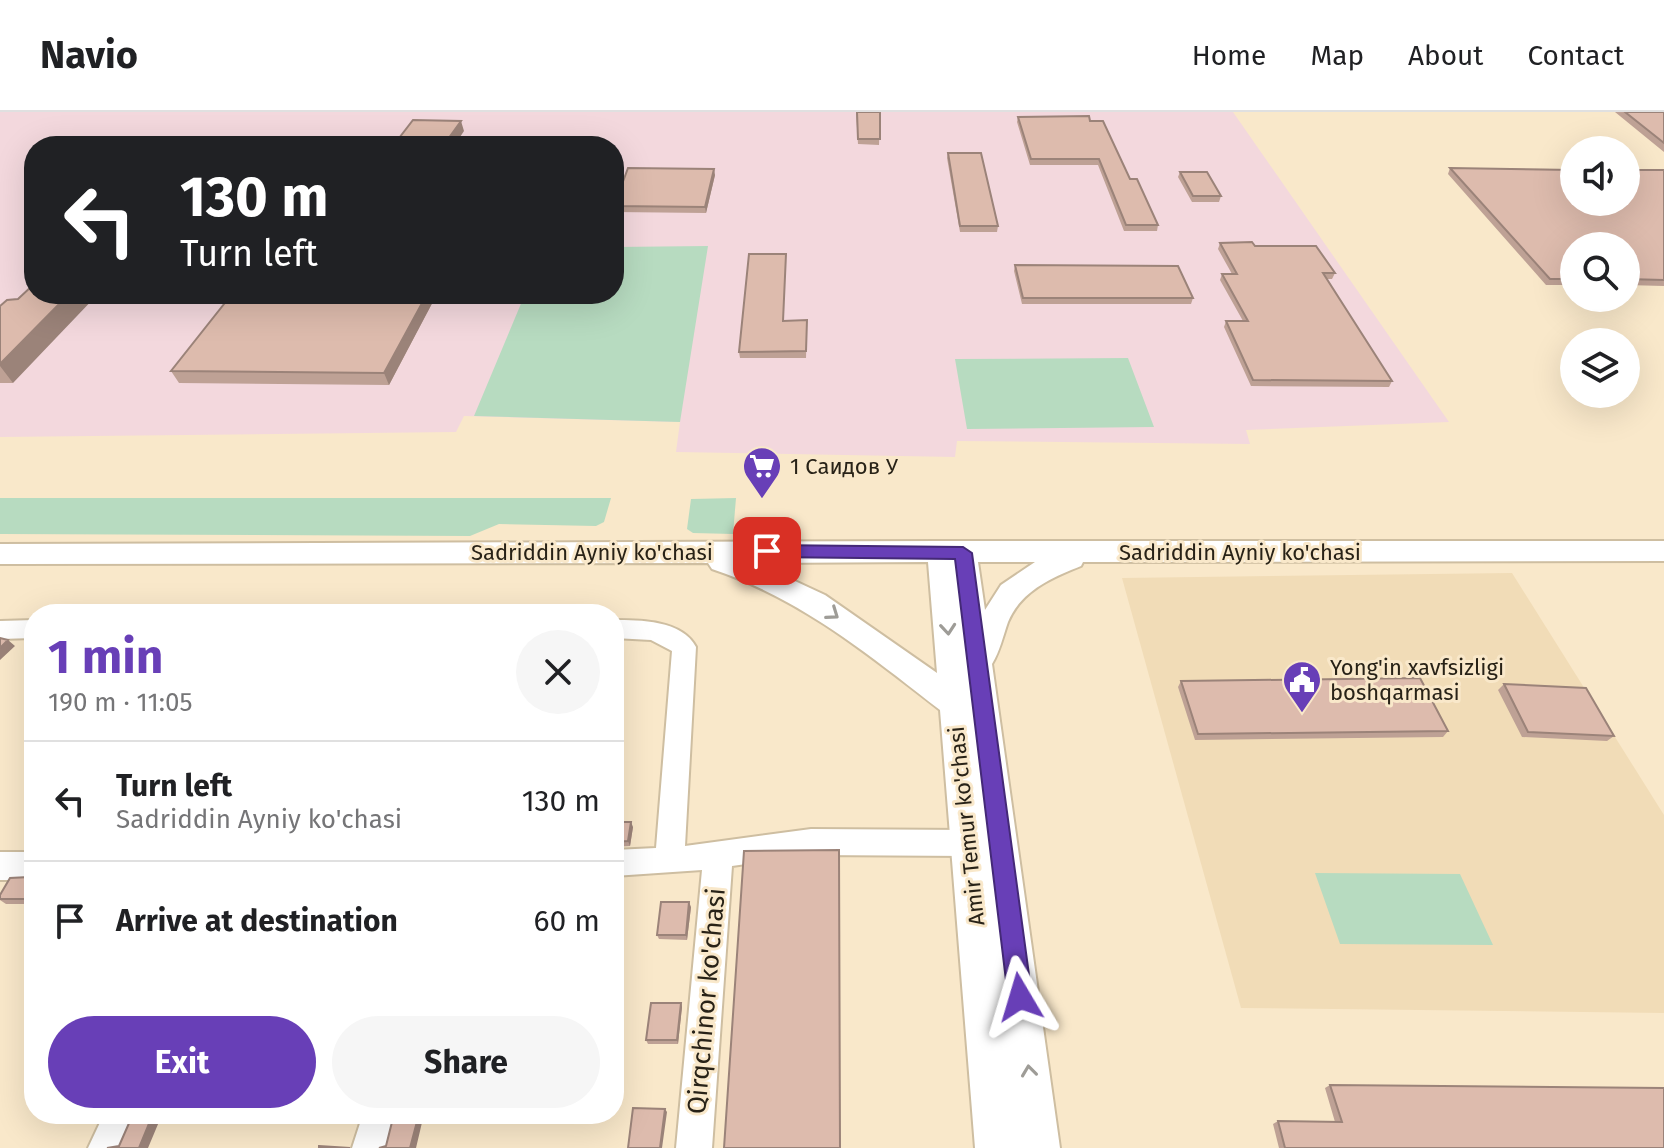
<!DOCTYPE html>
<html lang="en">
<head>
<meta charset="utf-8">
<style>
  body { margin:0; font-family:"Fira Sans",sans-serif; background:#f6f6f6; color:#202124; height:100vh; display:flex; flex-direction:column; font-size:30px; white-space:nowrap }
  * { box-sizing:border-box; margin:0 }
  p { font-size:26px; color:#757577 }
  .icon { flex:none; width:44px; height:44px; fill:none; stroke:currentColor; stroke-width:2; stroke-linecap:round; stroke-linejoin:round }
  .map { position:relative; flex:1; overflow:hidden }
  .side { position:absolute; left:24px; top:492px; width:600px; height:520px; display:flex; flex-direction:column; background:#fff; border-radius:32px; box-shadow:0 8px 32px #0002 }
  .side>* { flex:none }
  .banner { position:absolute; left:24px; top:24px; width:600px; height:168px; border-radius:32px; box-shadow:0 8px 32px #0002; background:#202124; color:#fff; overflow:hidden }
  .controls { position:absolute; left:1560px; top:24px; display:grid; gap:16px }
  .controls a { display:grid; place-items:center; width:80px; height:80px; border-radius:50%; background:#fff; box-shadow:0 8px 32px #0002; font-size:40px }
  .pin { position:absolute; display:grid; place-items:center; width:68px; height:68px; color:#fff; margin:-34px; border-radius:16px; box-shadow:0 4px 12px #0006 }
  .me { position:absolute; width:88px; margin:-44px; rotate:353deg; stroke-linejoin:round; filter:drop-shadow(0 0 6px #0008) }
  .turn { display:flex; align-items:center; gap:28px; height:168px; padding:0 24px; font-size:36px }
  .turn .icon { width:104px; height:104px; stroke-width:2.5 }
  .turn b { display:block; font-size:56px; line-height:68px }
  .round { display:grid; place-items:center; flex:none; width:84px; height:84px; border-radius:42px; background:#f6f6f6 }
  .head { display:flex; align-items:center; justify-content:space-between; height:136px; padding:0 24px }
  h1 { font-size:48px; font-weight:700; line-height:60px; color:#683fb7 }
  .cta { display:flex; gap:16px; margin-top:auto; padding:16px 24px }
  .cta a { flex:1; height:92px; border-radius:48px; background:#683fb7; color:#fff; font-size:32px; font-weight:700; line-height:92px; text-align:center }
  .cta a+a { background:#f6f6f6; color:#202124 }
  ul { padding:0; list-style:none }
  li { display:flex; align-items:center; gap:24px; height:120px; padding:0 24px; border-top:2px solid #e0e0e0 }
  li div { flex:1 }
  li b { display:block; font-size:30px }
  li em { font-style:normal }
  header { display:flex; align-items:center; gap:48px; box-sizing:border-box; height:112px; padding:0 40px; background:#fff; border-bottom:2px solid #e0e0e0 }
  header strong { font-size:38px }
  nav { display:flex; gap:44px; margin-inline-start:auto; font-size:28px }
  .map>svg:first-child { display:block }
  .built { fill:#f1dcb7 }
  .industrial { fill:#f3d8dd; fill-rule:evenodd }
  .green { fill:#b7dbc0 }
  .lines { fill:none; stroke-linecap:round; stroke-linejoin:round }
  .minor-casing { stroke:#cebea1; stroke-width:4 }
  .tertiary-casing { stroke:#cebea1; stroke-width:4 }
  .minor { fill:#fff; fill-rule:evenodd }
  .tertiary { fill:#fff; fill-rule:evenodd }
  .wall { fill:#bea195 }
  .shaded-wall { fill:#9b8379 }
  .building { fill:#ddbbad; stroke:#9b8379; stroke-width:2 }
  .oneway { stroke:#9e9c97 }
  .route { fill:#683fb7; stroke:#442977; stroke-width:2 }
  .labels { text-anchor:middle; stroke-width:6; stroke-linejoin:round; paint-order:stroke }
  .poi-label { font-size:22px; fill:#282217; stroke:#f9e8ca; text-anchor:start }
  .street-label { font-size:22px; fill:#282217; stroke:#f9e8ca }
  .near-street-label { font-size:26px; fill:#282217; stroke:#f9e8ca }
</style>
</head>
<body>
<header>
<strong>Navio</strong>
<nav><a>Home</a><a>Map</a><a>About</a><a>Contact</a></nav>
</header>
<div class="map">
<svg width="1664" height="1036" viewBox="0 0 1664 1036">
  <rect width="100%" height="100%" fill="#f9e8ca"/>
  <path class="built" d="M1512 461 1664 703V901L1241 896 1122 466Z"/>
  <path class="industrial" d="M0 0H1233L1449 310 1246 318 1250 332 957 329 955 345 676 340 680 310 464 304 456 320 0 325ZM34 34H614V182H34Z"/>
  <path class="green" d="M708 134 680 310 474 304 525 182H614V135Z
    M1128 246 1154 315 967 317 955 247Z
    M0 386H611L604 410 596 414 499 412 470 424 0 422Z
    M736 386 733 422 693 421 687 417 691 387Z
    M1315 761 1460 762 1493 833 1340 832Z"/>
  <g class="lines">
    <g class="minor-casing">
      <path id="minor" d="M34 508V526L0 527V509Z
        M614 508C640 508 682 508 696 535L685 734 811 717 968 718 978 722 982 731 978 740 968 744 811 743 732 754 712 1036H676L702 758 614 764V738L656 736 672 539 651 528 614 526Z
        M0 740H34V768H0Z
        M104 1002H139L124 1036H88Z
        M363 1002H397L388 1036H352Z"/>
    </g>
    <g class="tertiary-casing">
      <path id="tertiary" d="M941 429H1664V449L1083 450 1081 454C1051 466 1021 479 1008 510 1003 524 1000 539 992 552L1060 1036H975L940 598C868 542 800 486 712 457L708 451 0 452V432ZM928 450 937 561 825 483 756 451ZM978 450H1035L1001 473 985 498Z"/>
    </g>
    <use href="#minor" class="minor"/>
    <use href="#tertiary" class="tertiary"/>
  </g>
  <path class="wall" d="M856 0H880L879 33 858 32Z
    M1615 0H1664V40Z
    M1018 5 1090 9 1130 67 1158 113 1157 119H1124L1098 53H1030L1017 10Z
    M948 41 998 114 997 120H960L947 46Z
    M1450 56 1664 58V174L1626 173V134H1574V173H1546L1448 62Z
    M1180 60 1221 84 1219 90H1192L1178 65Z
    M715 63 706 101 615 100 614 94Z
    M1220 131 1255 134 1335 161 1332 167H1327L1392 269 1389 275 1251 274 1224 215 1226 209H1243L1220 168 1222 162H1232L1218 137Z
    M1015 153 1193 186 1191 192H1022L1014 159Z
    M437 182 389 273 179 271 171 259Z
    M0 194 13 271H0Z
    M807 208 806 246H740L739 240 784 209Z
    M1181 569 1448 619 1443 625 1195 628 1178 575Z
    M1504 572 1614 624 1607 629 1522 625 1498 578Z
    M614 710 633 715 630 734 614 735Z
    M34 720V792H6L0 788V783L29 765Z
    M691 795 687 828 659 827 657 823Z
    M681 891 682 895 678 932H648L646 928Z
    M1330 973 1664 1036H1279L1273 1012 1278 1009 1335 1010 1325 976Z"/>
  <path class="shaded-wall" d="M461 9 464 19 454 34H443Z
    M268 26 270 32 268 34H260Z
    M714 57 715 63 706 101 705 95Z
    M69 182H98L13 271 0 254V252Z
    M427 182H437L389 273 384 261Z
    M8 528 15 534 0 548V536Z
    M631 710 633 715 630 734 628 729Z
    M689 790 691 795 687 828 686 823Z
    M681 891 682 895 678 932 677 928Z
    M665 997 667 1000 662 1036H660Z
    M153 1002 161 1005 148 1036H139Z
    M419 1002H424L416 1036H410Z"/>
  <path class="building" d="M857 0H880V27H858Z
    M1625 0H1664V31Z
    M1089 4 1090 9H1103L1130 67H1137L1158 113H1126L1099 47H1031L1018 5Z
    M413 8 461 9 443 34H393Z
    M207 25 268 26 260 34H197Z
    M948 41H981L998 114H960Z
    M628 56 714 57 705 95 614 94Z
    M1450 56 1574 58V90H1626V58H1664V168L1626 167V134H1574V167H1550Z
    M1180 60H1207L1221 84H1193Z
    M1252 130 1255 134H1316L1335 161H1323L1392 269 1253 268 1226 209H1248L1222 162H1237L1220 131Z
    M749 142H786L783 209 807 208 806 239 739 240Z
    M1015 153 1178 154 1193 186H1023Z
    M34 172V182H69L0 252V194L7 188 18 187Z
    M232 182H427L384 261 171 259Z
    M0 526 8 528 0 536Z
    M1420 566 1448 619 1198 622 1181 569Z
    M1504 572 1586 576 1614 624 1528 620Z
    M614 710H631L628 729 614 730Z
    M34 720V781L31 787H0V783L10 766 29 765 30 735 27 732Z
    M839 738 840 1036H724L744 739Z
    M661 790H689L686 823H657Z
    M651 891H681L677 928H646Z
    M1330 973 1664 976V1036H1285L1278 1009 1342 1010Z
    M633 996 665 997 660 1036H628Z
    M133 1002H153L139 1036H107L119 1034Z
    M394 1002H419L410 1036H379L386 1034Z
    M319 1034 350 1036H319Z"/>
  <defs><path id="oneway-chevron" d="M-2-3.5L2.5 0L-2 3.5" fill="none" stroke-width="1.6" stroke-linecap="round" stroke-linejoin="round" transform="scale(2)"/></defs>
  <g class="oneway">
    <use href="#oneway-chevron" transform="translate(833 502) rotate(35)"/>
    <use href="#oneway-chevron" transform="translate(948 517) rotate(85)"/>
    <use href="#oneway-chevron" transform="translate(1029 959) rotate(-97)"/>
  </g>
  <path class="route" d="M767 433 963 435 972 441 1032 885 1028 893 1020 897 1011 893 1008 885 955 447 767 445 759 439Z"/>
  <defs>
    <g id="supermarket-pin" transform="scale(2)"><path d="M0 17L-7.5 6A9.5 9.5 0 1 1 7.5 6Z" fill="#683fb7" stroke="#f9e8ca"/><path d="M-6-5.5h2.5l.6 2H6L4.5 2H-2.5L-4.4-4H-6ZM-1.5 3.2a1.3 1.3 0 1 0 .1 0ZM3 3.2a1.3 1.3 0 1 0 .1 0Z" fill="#fff"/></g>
    <g id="civic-pin" transform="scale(2)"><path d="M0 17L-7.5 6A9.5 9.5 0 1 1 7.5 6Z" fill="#683fb7" stroke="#f9e8ca"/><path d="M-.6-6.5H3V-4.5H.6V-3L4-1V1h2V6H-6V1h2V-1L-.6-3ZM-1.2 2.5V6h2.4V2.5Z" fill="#fff"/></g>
  </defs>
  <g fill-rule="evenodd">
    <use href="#supermarket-pin" x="762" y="354"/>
    <use href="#civic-pin" x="1302" y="568"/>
  </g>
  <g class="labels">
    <g class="poi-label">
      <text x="790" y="362">1 Саидов У</text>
      <text x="1330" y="563">Yong'in xavfsizligi<tspan x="1330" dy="25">boshqarmasi</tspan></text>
    </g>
    <g class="street-label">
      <text x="592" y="448">Sadriddin Ayniy ko'chasi</text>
      <text x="1240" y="448">Sadriddin Ayniy ko'chasi</text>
      <text transform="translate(966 714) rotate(-96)" y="8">Amir Temur ko'chasi</text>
    </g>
    <g class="near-street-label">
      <text transform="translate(706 889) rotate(-85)" y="9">Qirqchinor ko'chasi</text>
    </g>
  </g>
</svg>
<div class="controls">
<a><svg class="icon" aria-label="sound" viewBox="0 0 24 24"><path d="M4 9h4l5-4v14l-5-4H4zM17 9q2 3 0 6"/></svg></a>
<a><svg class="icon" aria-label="search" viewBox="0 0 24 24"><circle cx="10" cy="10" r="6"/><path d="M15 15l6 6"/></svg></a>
<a><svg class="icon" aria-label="layers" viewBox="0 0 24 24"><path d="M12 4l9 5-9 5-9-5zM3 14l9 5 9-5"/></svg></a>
</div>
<div class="pin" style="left:767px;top:439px;background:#d93025"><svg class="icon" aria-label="arrive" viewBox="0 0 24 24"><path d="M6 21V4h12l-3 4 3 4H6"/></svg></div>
<svg class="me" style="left:1020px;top:885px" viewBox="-20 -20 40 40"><path d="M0-17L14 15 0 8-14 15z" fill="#683fb7" stroke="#fff" stroke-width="4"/></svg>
<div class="banner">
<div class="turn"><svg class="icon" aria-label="left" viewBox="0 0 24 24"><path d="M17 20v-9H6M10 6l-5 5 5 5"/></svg><div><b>130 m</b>Turn left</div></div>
</div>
<section class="side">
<div class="head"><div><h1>1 min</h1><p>190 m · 11:05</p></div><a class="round"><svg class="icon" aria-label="close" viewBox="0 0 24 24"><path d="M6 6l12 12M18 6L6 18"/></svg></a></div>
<ul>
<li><svg class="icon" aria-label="left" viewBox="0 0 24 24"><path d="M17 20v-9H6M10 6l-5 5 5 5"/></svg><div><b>Turn left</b><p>Sadriddin Ayniy ko'chasi</p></div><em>130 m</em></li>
<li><svg class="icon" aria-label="arrive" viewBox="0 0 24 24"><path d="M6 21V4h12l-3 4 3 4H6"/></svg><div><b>Arrive at destination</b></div><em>60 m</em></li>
</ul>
<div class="cta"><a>Exit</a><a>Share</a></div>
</section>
</div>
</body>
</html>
